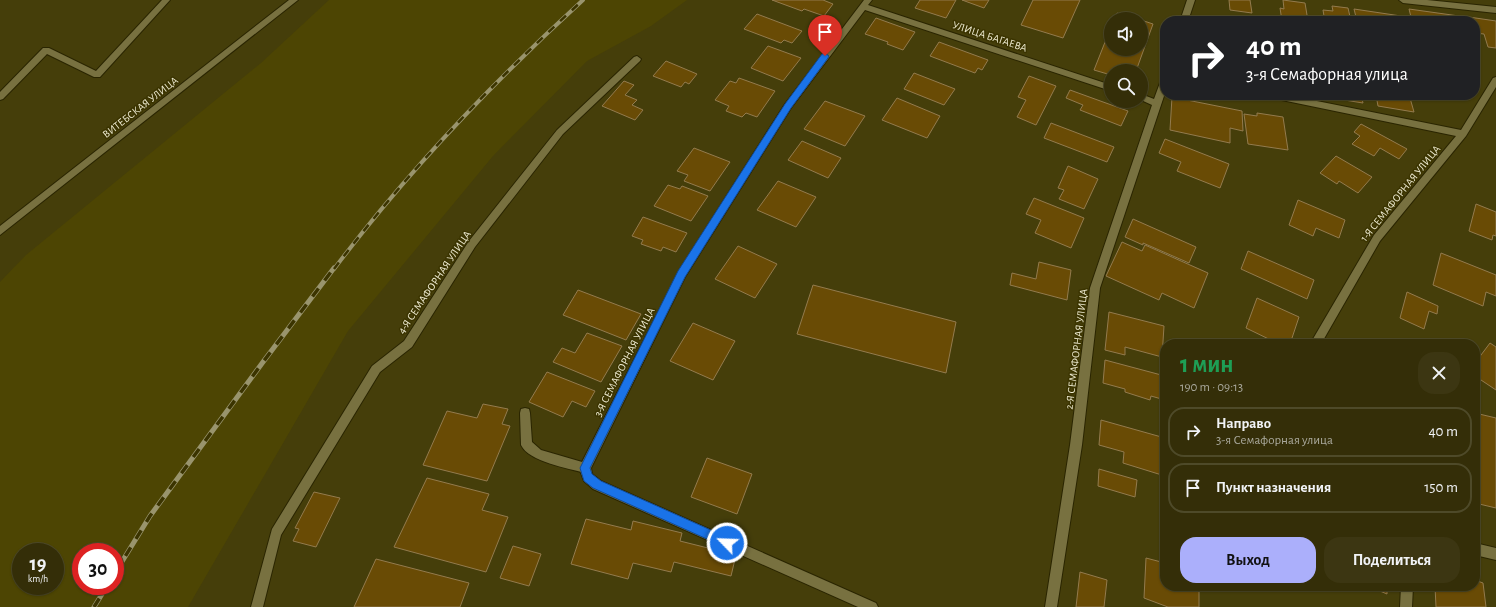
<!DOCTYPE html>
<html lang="ru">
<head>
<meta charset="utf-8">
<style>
  body { margin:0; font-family:"Alegreya Sans",sans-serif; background:#3c3612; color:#f1f3f6; height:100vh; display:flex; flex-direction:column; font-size:15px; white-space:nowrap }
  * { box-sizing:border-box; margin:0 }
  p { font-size:13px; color:#a9a89c }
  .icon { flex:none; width:22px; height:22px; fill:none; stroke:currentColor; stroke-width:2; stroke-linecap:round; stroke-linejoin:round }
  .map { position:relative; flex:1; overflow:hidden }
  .details { position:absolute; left:1160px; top:339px; width:320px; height:252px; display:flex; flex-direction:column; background:#342e08; border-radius:16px; box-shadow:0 1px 3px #0004,0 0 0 1px #4e4a29 }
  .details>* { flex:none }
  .guide { position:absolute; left:1160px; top:16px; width:320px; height:84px; border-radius:16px; box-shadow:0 1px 3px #0004,0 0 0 1px #4e4a29; background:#202124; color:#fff; overflow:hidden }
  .tools { position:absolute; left:1104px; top:12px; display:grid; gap:8px }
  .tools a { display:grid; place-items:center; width:44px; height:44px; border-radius:50%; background:#342e08; box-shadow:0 1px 3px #0004,0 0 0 1px #4e4a29; font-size:20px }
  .speed { position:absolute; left:12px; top:543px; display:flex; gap:8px; font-size:20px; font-weight:700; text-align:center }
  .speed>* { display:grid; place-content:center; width:52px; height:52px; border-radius:50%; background:#342e08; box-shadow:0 1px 3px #0004,0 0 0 1px #4e4a29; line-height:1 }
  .speed small { font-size:10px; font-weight:400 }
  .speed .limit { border:6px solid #d22; background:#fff; color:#111 }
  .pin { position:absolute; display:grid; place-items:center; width:34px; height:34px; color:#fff; margin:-41px -17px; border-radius:50% 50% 50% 0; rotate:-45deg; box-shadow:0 0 4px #0007 }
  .pin .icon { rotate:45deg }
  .me { position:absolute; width:44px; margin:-22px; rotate:294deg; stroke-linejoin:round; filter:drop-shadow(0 0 3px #0008) }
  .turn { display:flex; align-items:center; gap:14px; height:84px; padding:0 20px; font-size:18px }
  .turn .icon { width:52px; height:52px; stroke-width:2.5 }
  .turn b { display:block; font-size:28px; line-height:34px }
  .round { display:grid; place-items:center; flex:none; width:42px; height:42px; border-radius:16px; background:#3c3612 }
  .overview { display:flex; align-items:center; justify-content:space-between; height:68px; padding:0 20px }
  h1 { font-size:24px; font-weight:700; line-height:30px; color:#1e9e55 }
  .button { display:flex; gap:8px; margin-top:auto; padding:8px 20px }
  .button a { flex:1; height:46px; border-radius:16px; background:#abaffb; color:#111; font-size:16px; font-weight:700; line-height:46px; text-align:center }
  .button a+a { background:#3c3612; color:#f1f3f6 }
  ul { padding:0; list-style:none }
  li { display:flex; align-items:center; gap:12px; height:50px; margin:0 8px 6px; padding:0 12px; border:2px solid #4e4a29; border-radius:16px }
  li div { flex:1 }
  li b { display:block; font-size:15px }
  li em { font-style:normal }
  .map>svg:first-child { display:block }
  .built { fill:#4d4503; fill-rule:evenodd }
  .building { fill:#694b05; stroke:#937b4e }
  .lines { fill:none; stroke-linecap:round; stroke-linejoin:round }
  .lane-casing { stroke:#2a2500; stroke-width:2 }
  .street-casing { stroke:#2a2500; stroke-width:2 }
  .lane { fill:#787140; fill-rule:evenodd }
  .street { fill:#787140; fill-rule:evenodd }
  .rail-far1-casing { stroke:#99946d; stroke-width:4 }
  .rail-casing { stroke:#99946d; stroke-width:5 }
  .rail-far1 { stroke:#3b3400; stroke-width:2.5; stroke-dasharray:8; stroke-linecap:butt }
  .rail { stroke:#3b3400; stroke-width:3.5; stroke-dasharray:10; stroke-linecap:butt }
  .route { fill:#1a73e8; stroke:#114b97 }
  .labels { text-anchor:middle; stroke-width:3; stroke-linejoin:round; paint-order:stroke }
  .street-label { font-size:11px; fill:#eeebd1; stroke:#3b3400 }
</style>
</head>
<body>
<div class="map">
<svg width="1496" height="607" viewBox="0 0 1496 607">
  <rect width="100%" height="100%" fill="#453e0a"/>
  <path class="built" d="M329 0H687L651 26 587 61 493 156 348 331 188 607H0V282L26 255 261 63ZM21 552H55V586H21ZM81 552H115V586H81Z"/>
  <path class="building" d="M772 0H823L833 4 824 16 804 9 802 11Z
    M920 0H956L946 18 915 8Z
    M962 0H989L984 8Z
    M1033 0H1080L1063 38 1021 25Z
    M1229 0H1250L1252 13 1230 10Z
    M1283 0 1305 3 1308 21H1282L1280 8 1284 9Z
    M1332 6 1348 8 1351 21H1319L1318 16H1324L1323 10 1333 11Z
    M1354 9 1401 16 1402 21H1357Z
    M1409 9 1459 16 1460 21H1412Z
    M1117 13 1138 19H1114Z
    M757 14 802 31 792 43 784 40 781 43 744 29Z
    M1462 16 1496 21V48L1488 47 1484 34 1475 33V21H1463Z
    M876 18 915 32 903 50 887 44 888 42 865 34Z
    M1141 20 1153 24 1136 71H1111V75L1094 70 1111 27V49H1141Z
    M939 42 988 60 982 70 978 68 975 73 930 56Z
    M768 46 801 58 783 81 751 68Z
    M666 61 697 74 689 84 685 82 681 87 653 76Z
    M914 73 955 89 944 105 904 89Z
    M1029 76 1056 86 1036 125 1017 117 1026 100 1018 97Z
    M739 78 775 91 757 117 746 113 742 117 726 111 729 106 715 100 730 81 736 83Z
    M624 81 634 85 625 95 637 100 632 105 643 110 635 120 602 106Z
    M1070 90 1128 111 1121 126 1080 110 1083 105 1066 98Z
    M1326 95H1361L1363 103 1326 97Z
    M1376 95H1394L1410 98 1414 112 1378 106Z
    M1172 97 1242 111 1243 131 1230 128V143L1170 130Z
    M897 98 940 116 927 138 882 120Z
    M825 101 865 116 845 146 804 129Z
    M1257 113 1283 117 1288 150 1248 144 1244 114 1257 116Z
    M1051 123 1114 147 1107 162 1044 138Z
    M1361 124 1407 149 1399 159 1380 148 1374 156 1352 144 1360 136 1354 132Z
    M1165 139 1229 164 1220 188 1177 171 1181 162 1159 153Z
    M802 141 841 158 828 178 788 160Z
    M694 148 730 162 710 191 684 181 688 175 677 171Z
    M1336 156 1372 177 1358 193 1339 181 1337 184 1320 173Z
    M1068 166 1098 179 1084 209 1059 199 1064 190 1058 188Z
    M778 181 816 197 796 227 757 210Z
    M668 185 680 189 682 186 708 196 691 221 654 206Z
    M1034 198 1084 218 1071 248 1035 233 1041 220 1026 214Z
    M1298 200 1345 220 1339 238 1316 228 1313 236 1289 225Z
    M1476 204 1496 212V236L1493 235 1492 240 1469 231Z
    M643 217 687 233 676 252 663 247 661 251 641 244 643 240 632 236Z
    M1133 219 1196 247 1189 263 1143 243V245L1125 237Z
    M1122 242 1142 251 1145 245 1208 273 1194 308 1162 293 1159 300 1106 276Z
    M738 246 777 264 755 298 715 279Z
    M1248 251 1314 280 1307 299 1241 269Z
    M1441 253 1496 275V296L1486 292 1483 306 1433 285Z
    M1039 262 1071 270 1067 300 1010 285 1012 273 1036 279Z
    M813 285 956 322 946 373 797 334Z
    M578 290 641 314 626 340 563 315Z
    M1407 292 1438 306 1437 314 1429 311 1424 329 1400 318Z
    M1257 298 1299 317 1290 344H1279L1246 328Z
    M1109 312 1164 326 1162 357 1125 347V355L1105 350Z
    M693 323 735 341 713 380 670 361Z
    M587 333 622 346 601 382 553 362 562 348 575 353Z
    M1490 343 1496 347V390L1475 376V363Z
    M1105 360 1165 376V400L1151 396 1150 400 1125 392V389L1103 383Z
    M547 372 595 391 586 407 572 401 563 417 529 402Z
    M483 404 508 409 502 424 510 426 487 481 423 465 447 411 477 418Z
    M1475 413 1496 418V508L1475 503Z
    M1101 420 1165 438V476L1123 463 1124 452 1099 445Z
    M707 458 752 474 737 514 691 497Z
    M1099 469 1137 480 1135 497 1098 486Z
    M427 478 489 494 482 510 508 517 486 572 394 547Z
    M314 492 340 498 316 547 293 541 299 529 295 528Z
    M586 519 631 530 633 521 682 533 680 541 736 555 731 576 674 562 671 572 633 563 628 579 571 564Z
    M513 546 541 554 529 586 500 578Z
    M1146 558 1165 563V586H1199V607H1168L1144 598Z
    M376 559 469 583 460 607H354Z
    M1080 572 1107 580 1104 607H1076Z
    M1475 580 1483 583 1486 607H1436L1435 586H1475Z
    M1368 586H1387V594Z"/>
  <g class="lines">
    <g class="lane-casing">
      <path id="lane" d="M162 0H170L100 77H94L47 54 3 99 0 100V92L43 48H49L96 71Z
        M525 408 529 409 530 413 532 442 541 450 589 464 591 468 589 472 585 473C568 468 529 462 521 445L520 413 521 409Z"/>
    </g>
    <g class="street-casing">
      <path id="street" d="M289 0H298L0 235V226Z
        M864 0H872L868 5 1111 85V91L865 10 791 108 685 277 591 468 592 474 601 481 876 603 878 607H858L593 489 584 481 579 468 679 271 785 104Z
        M1187 0H1195L1188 21H1180Z
        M1399 0H1427L1496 7V13L1403 3Z
        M637 56 641 59 640 61 563 134 475 247 412 347 380 372 281 535 263 607H251L272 529 372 366 404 341 469 241 557 130 634 57Z
        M1165 77V93L1100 288 1082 445 1057 607H1045L1070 445 1090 288 1152 105 1141 100V94L1154 99 1161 80Z
        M1496 77V87L1466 136 1380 241 1321 344H1310L1374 235 1456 136 1272 98 1268 95H1287L1461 130 1493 78Z
        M1475 543 1496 548V560L1475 555Z
        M1401 586H1413L1412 607H1400Z"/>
    </g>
    <use href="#lane" class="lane"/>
    <use href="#street" class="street"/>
    <g class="rail-far1-casing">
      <path id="rail-far1" d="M334 269C408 171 492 83 583 0"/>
    </g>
    <g class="rail-casing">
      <path id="rail" d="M115 573 150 516 263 362 334 268
        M94 607 107 586"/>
    </g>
    <use href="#rail-far1" class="rail-far1"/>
    <use href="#rail" class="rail"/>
  </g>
  <path class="route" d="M825 53 829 56 828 58 791 108 685 277 590 468 592 474 601 481 731 539 733 543 731 546 727 548 593 488 584 481 580 468 678 271 785 104 822 54Z"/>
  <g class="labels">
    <g class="street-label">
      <text transform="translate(990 36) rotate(18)" y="4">УЛИЦА БАГАЕВА</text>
      <text transform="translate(140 107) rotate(-38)" y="4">ВИТЕБСКАЯ УЛИЦА</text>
      <text transform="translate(1400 193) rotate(-51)" y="4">1-Я СЕМАФОРНАЯ УЛИЦА</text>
      <text transform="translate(434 282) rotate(-56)" y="4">4-Я СЕМАФОРНАЯ УЛИЦА</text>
      <text transform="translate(1076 349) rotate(-83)" y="4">2-Я СЕМАФОРНАЯ УЛИЦА</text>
      <text transform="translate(624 362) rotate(-63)" y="4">3-Я СЕМАФОРНАЯ УЛИЦА</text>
    </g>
  </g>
</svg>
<div class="tools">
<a><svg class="icon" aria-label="sound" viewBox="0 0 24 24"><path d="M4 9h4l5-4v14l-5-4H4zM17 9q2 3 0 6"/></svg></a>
<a><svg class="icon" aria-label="search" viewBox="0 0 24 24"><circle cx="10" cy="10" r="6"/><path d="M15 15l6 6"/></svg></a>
</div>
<div class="speed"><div>19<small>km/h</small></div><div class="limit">30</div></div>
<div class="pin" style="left:825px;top:56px;background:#d93025"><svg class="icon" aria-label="arrive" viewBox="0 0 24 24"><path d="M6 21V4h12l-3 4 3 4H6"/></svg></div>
<svg class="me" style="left:727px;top:543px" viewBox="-20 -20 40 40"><circle r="17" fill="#1a73e8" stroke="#fff" stroke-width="3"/><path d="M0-11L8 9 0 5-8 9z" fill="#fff"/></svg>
<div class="guide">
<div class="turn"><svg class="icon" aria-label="right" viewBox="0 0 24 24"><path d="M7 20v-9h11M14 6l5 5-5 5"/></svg><div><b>40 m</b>3-я Семафорная улица</div></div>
</div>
<section class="details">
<div class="overview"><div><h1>1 мин</h1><p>190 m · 09:13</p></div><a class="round"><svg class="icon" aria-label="close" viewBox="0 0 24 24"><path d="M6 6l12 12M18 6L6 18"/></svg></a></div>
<ul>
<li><svg class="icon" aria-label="right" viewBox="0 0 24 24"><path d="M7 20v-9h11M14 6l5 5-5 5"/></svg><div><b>Направо</b><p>3-я Семафорная улица</p></div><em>40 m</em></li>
<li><svg class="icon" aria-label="arrive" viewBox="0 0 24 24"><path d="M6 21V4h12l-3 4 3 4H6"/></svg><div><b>Пункт назначения</b></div><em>150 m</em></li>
</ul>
<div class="button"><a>Выход</a><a>Поделиться</a></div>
</section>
</div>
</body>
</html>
